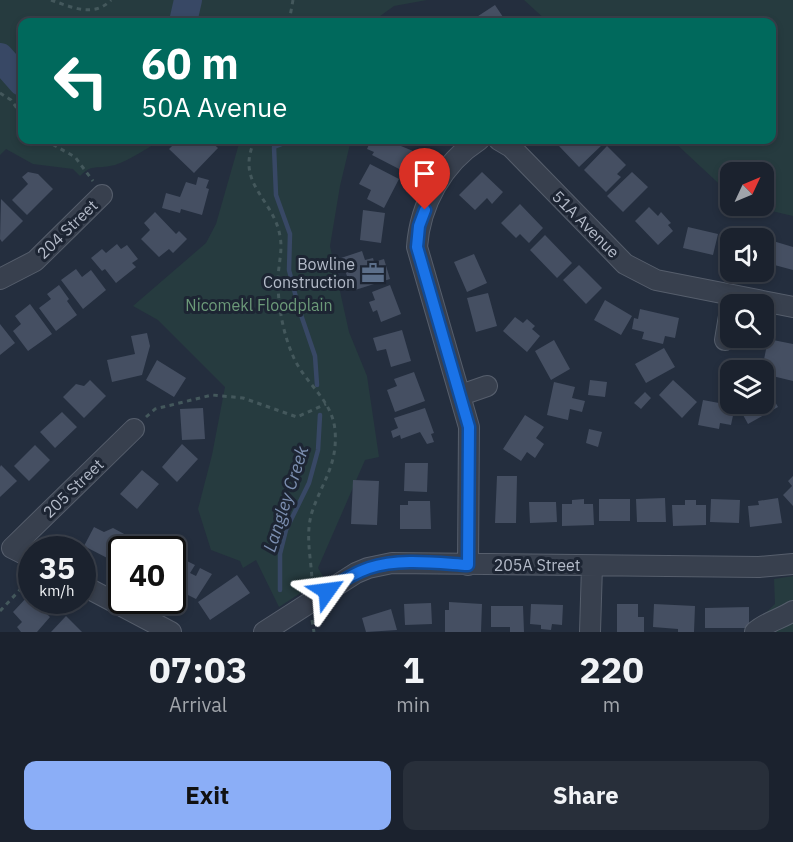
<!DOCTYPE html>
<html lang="en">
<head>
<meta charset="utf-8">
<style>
  body { margin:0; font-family:"IBM Plex Sans",sans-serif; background:#282f3a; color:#f1f3f6; height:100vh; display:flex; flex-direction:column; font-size:22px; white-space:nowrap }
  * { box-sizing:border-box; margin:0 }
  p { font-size:20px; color:#a0a4aa }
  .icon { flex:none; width:33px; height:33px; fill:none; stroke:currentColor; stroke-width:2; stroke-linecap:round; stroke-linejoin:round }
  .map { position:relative; height:632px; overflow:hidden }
  .sheet { display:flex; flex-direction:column; background:#1b222e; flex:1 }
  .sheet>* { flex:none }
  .banner { position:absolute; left:18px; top:18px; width:758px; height:126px; border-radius:12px; box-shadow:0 3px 9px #0003,0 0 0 2px #393f4a; background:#00695c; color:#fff; overflow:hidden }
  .needle { width:39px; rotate:46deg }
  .controls { position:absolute; left:720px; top:162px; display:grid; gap:12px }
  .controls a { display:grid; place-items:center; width:54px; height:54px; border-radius:12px; background:#1b222e; box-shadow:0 3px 9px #0003,0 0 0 2px #393f4a; font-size:30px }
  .speed { position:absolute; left:18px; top:536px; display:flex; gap:12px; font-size:30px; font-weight:700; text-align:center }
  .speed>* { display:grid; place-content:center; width:78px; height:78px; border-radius:50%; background:#1b222e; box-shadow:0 3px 9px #0003,0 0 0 2px #393f4a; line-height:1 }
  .speed small { font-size:15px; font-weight:400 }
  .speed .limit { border:3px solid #111; border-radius:9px; background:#fff; color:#111 }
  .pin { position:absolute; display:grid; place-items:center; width:51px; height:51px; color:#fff; margin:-62px -26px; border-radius:50% 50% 50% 0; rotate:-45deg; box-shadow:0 0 6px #0007 }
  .pin .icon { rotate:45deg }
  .me { position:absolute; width:66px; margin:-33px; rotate:59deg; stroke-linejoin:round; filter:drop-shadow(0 0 4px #0008) }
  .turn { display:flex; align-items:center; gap:21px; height:126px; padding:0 24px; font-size:27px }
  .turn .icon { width:78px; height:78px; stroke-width:2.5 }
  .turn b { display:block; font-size:42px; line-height:51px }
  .eta { display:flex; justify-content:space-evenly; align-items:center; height:102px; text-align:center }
  .eta b { font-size:36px; font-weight:700; line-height:42px }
  .button { display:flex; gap:12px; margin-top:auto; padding:12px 24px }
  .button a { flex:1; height:69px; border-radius:12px; background:#8baef7; color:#111; font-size:24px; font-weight:700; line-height:69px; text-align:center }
  .button a+a { background:#282f3a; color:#f1f3f6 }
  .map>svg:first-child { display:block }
  .green { fill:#263b3f }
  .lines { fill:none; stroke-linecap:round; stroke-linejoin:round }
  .stream { stroke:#384865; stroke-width:4.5 }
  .river { stroke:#384865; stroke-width:28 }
  .building { fill:#454f62 }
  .minor-casing { stroke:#565e6c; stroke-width:22 }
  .path { stroke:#44585c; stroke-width:3; stroke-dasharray:4.5 4.5; stroke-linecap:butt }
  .minor { stroke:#38404e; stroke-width:20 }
  .route-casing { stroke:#114b97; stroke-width:15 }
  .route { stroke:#1a73e8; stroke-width:10 }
  .labels { text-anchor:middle; stroke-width:6; stroke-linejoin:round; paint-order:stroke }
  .street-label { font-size:16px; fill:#b4bbc9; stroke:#1d2533 }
  .poi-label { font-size:16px; fill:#b4bbc9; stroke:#1d2533; text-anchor:end }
  .park-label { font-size:16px; fill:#6c9a79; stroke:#1d2533 }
  .water-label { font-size:18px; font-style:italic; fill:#7c8fb1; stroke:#1d2533 }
</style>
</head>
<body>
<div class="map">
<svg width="793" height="632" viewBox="0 0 793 632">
  <rect width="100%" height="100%" fill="#242e3e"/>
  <path class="green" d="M0 0H427L394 6 372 22H22V140H160C150 147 122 165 110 166 95 169 92 164 80 176L73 169 33 164 6 149 0 155Z
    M524 0H793V216L750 206H764V172H730V194L672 140H771V22H548Z
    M240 140H351L340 186 330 246 349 332 367 376 379 457 365 460 318 568 324 578 279 607 256 560 243 568 240 561 211 550 198 509 212 455 225 387 158 320 133 306 206 243 216 224Z
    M793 576V632H746L775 604 774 579Z"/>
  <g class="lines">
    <path class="stream" d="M289 140 287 142 274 147 276 195 290 234 289 270 299 309 315 356 317 385
      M280 590V554L286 530 309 483 318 450 320 415"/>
    <path class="river" d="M183 22 188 0
      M0 57 22 82"/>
  </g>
  <path class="building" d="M495 5 503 17 497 22H469Z
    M178 140H209L218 148 194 173 169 149Z
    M371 140H404L401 146 413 151 403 171 372 155 374 152 367 149Z
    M566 140H598L603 144 579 167 559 146Z
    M607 146 626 165 617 174 621 177 606 192 584 170Z
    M370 164 399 179 384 208 367 199 371 190 359 184Z
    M28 172 38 174 53 189 27 215 12 200 28 184 22 177Z
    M482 172 503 192 492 204 487 198 475 210 459 195Z
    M632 172 648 187 623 212 607 196Z
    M198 177 209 180 206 188 209 189 202 215 181 209 180 213 162 208 166 193 180 197 186 182 196 185Z
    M1 199 23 221 2 242 0 239Z
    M520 204 543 228 529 243 520 234 516 238 501 223Z
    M649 207 658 216 661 212 671 223 668 225 673 231 658 245 635 221Z
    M363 210 385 213 381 243 360 240Z
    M155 212 176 234 179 231 187 239 173 253 169 249 159 257 141 239 150 230 144 223Z
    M688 227 718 234 713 255 683 248Z
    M741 231 758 235V238H740Z
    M725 234 739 238H730V258L720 256Z
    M545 235 572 263 557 278 530 250Z
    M773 241 793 247V270L767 263Z
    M117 244 121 249 127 245 138 259 132 263 136 267 116 283 105 269 102 271 91 258 102 249 106 253Z
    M362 251 365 260 373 258 374 262 384 259 390 279 352 291 341 258Z
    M474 254 487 283 467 292 454 262Z
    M579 265 602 288 586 304 563 280Z
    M76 269 82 277 91 270 106 290 83 309 61 280Z
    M59 285 69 299 67 301 77 315 56 331 39 308 51 299 47 294Z
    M390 285 401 314 381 322 377 310 373 312 369 302 375 300 372 292Z
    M488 293 497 326 476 332 467 298Z
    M605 300 632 316 621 335 594 320Z
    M30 304 52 334 28 351 13 331 21 324 15 316Z
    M640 309 679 318 675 338 665 336 663 344 642 339 644 332 632 329 634 318 638 319Z
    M515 317 523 323 527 319 535 326 532 329 540 336 527 352 503 331Z
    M0 324 15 343 0 355Z
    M402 330 411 361 391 367 386 349 377 351 373 338Z
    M147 333 150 346 142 375 112 382 107 360 135 354 131 336Z
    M768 339 793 344V381L764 374 762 370Z
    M554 340 570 369 551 380 535 351Z
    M664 348 675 367 646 383 635 364Z
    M157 360 186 378 174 397 146 380Z
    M414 372 425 401 395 412 387 390 397 386 394 379Z
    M90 380 106 396 84 418 63 397 76 384 84 386Z
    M590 380 607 382 605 397 588 395Z
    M673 380 697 402 682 418 659 395Z
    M554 382 575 387 572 398 585 401 582 412 570 409 568 420 547 415Z
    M767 388 778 407 748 424 737 404H764V390Z
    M645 392 651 398 641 409 634 403Z
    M703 400 735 406 731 425 720 423 719 429 698 425Z
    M203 408 205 439 182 440 180 409Z
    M425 408 434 433 431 434 434 442 427 444 420 432 401 439 400 435 393 438 391 431 398 428 394 418Z
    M62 412 77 427 55 448 40 432Z
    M525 415 544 427 536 438 544 444 535 458 527 452 521 461 503 449Z
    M589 429 602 432 598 447 586 443Z
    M182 444 198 459 177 482 162 467Z
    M35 445 50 460 29 481 14 466Z
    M405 463H428L427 492 404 491Z
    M1 465 17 481 0 497V467Z
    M142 470 159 484 137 509 120 494Z
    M497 476H517L516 523H495Z
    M793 476V506L783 495 792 486 788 481Z
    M353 480 379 481 377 525 351 524Z
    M665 498 666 522H637L636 499Z
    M778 498 782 523 750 527 748 506 759 505 758 501Z
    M584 499V504H593L594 525 562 526V504H572V500Z
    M599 499H630V521H599Z
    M711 499 740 500 739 523 710 522Z
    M685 500H696V505H706V525L673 526 672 505H685Z
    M408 501H430L431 529H400V505H408Z
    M529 502H556L557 522 530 523Z
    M94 527 104 532 113 528 126 535 113 561 84 546Z
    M181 558 195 565 190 573 196 576 200 568 212 574 196 599 172 587V575Z
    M237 575 250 593 210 620 198 602Z
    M28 596 50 617 37 632H21L17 627 22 622 13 612Z
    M449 602 482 604 481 632H445V610H449Z
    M431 603 432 624 405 625 404 604Z
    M531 604 563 605 562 625 552 624 551 630 541 629V625L530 624Z
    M617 604H638V617H644V632H617Z
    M654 604 695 606 694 632H678V629L653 627Z
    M491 606H523L524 632H510V627H491Z
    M749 607V628H705V608Z
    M391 609 397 630 366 632 362 618Z
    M66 616 82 632H51Z"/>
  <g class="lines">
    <g class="minor-casing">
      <path id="minor" d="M499 140 511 147 625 264 656 280 793 307
        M0 279 35 261 102 195
        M725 340 730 310
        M461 395 487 386
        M32 558 12 548 134 429
        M468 565 469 427 417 247C420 204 443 163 479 140
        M82 585 171 632
        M264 632 356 573 368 568 392 563 759 567 793 564
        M590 632 592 566
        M755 632C766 622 781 619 793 611"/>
    </g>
    <path class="path" d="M51 0C71 7 94 18 111 0
      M289 22 293 0
      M0 93 11 100 22 115
      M45 140 75 157 93 181
      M255 140C234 183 274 199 280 236 283 251 278 265 278 281 278 306 283 333 293 356 305 384 332 399 335 430 338 465 322 482 312 512 305 535 311 557 312 580
      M146 417 155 409 212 395 243 398 297 417 326 404
      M0 611 32 577
      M312 620 314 632"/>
    <use href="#minor" class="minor"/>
  </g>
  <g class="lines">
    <g class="route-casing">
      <path id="route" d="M327 591C340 582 354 573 369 568 399 558 436 563 468 565L469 427 417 247 419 226 425 210"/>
    </g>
    <use href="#route" class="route"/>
  </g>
  <defs>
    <g id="office-bare" transform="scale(1.8)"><path d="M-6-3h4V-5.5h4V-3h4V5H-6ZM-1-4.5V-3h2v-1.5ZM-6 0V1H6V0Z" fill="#5c6f8a" stroke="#1d2533" stroke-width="2.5" paint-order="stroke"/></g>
  </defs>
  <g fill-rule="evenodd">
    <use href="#office-bare" x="373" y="273"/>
  </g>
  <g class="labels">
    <g class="street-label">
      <text transform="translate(586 224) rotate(45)" y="6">51A Avenue</text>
      <text transform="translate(67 229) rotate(-44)" y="6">204 Street</text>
      <text transform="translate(73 488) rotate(-44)" y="6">205 Street</text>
      <text x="537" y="571">205A Street</text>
    </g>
    <g class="poi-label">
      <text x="355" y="270">Bowline<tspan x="355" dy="18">Construction</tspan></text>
    </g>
    <g class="park-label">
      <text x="259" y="311">Nicomekl Floodplain</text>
    </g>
    <g class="water-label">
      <text transform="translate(286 499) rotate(-72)" y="6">Langley Creek</text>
    </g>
  </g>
</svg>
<div class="controls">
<a><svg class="needle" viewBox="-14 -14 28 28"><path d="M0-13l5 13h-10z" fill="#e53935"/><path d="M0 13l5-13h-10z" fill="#a0a4aa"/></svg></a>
<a><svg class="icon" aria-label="sound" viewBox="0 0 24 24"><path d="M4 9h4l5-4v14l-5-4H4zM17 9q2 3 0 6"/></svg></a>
<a><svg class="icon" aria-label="search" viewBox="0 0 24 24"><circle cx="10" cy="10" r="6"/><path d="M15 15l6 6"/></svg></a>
<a><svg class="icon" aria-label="layers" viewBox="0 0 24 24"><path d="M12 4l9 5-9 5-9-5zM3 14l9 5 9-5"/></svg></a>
</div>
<div class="speed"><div>35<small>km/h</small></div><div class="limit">40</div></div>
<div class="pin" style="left:425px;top:210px;background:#d93025"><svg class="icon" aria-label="arrive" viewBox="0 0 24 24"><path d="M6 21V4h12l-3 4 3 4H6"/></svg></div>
<svg class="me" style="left:327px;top:591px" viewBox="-20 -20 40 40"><path d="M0-17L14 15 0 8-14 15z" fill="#1a73e8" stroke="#fff" stroke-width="4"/></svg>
<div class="banner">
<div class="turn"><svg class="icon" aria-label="left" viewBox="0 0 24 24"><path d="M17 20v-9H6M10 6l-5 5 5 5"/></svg><div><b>60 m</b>50A Avenue</div></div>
</div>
</div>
<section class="sheet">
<div class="eta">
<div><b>07:03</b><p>Arrival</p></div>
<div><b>1</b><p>min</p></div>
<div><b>220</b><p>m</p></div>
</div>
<div class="button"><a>Exit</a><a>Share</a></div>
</section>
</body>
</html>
